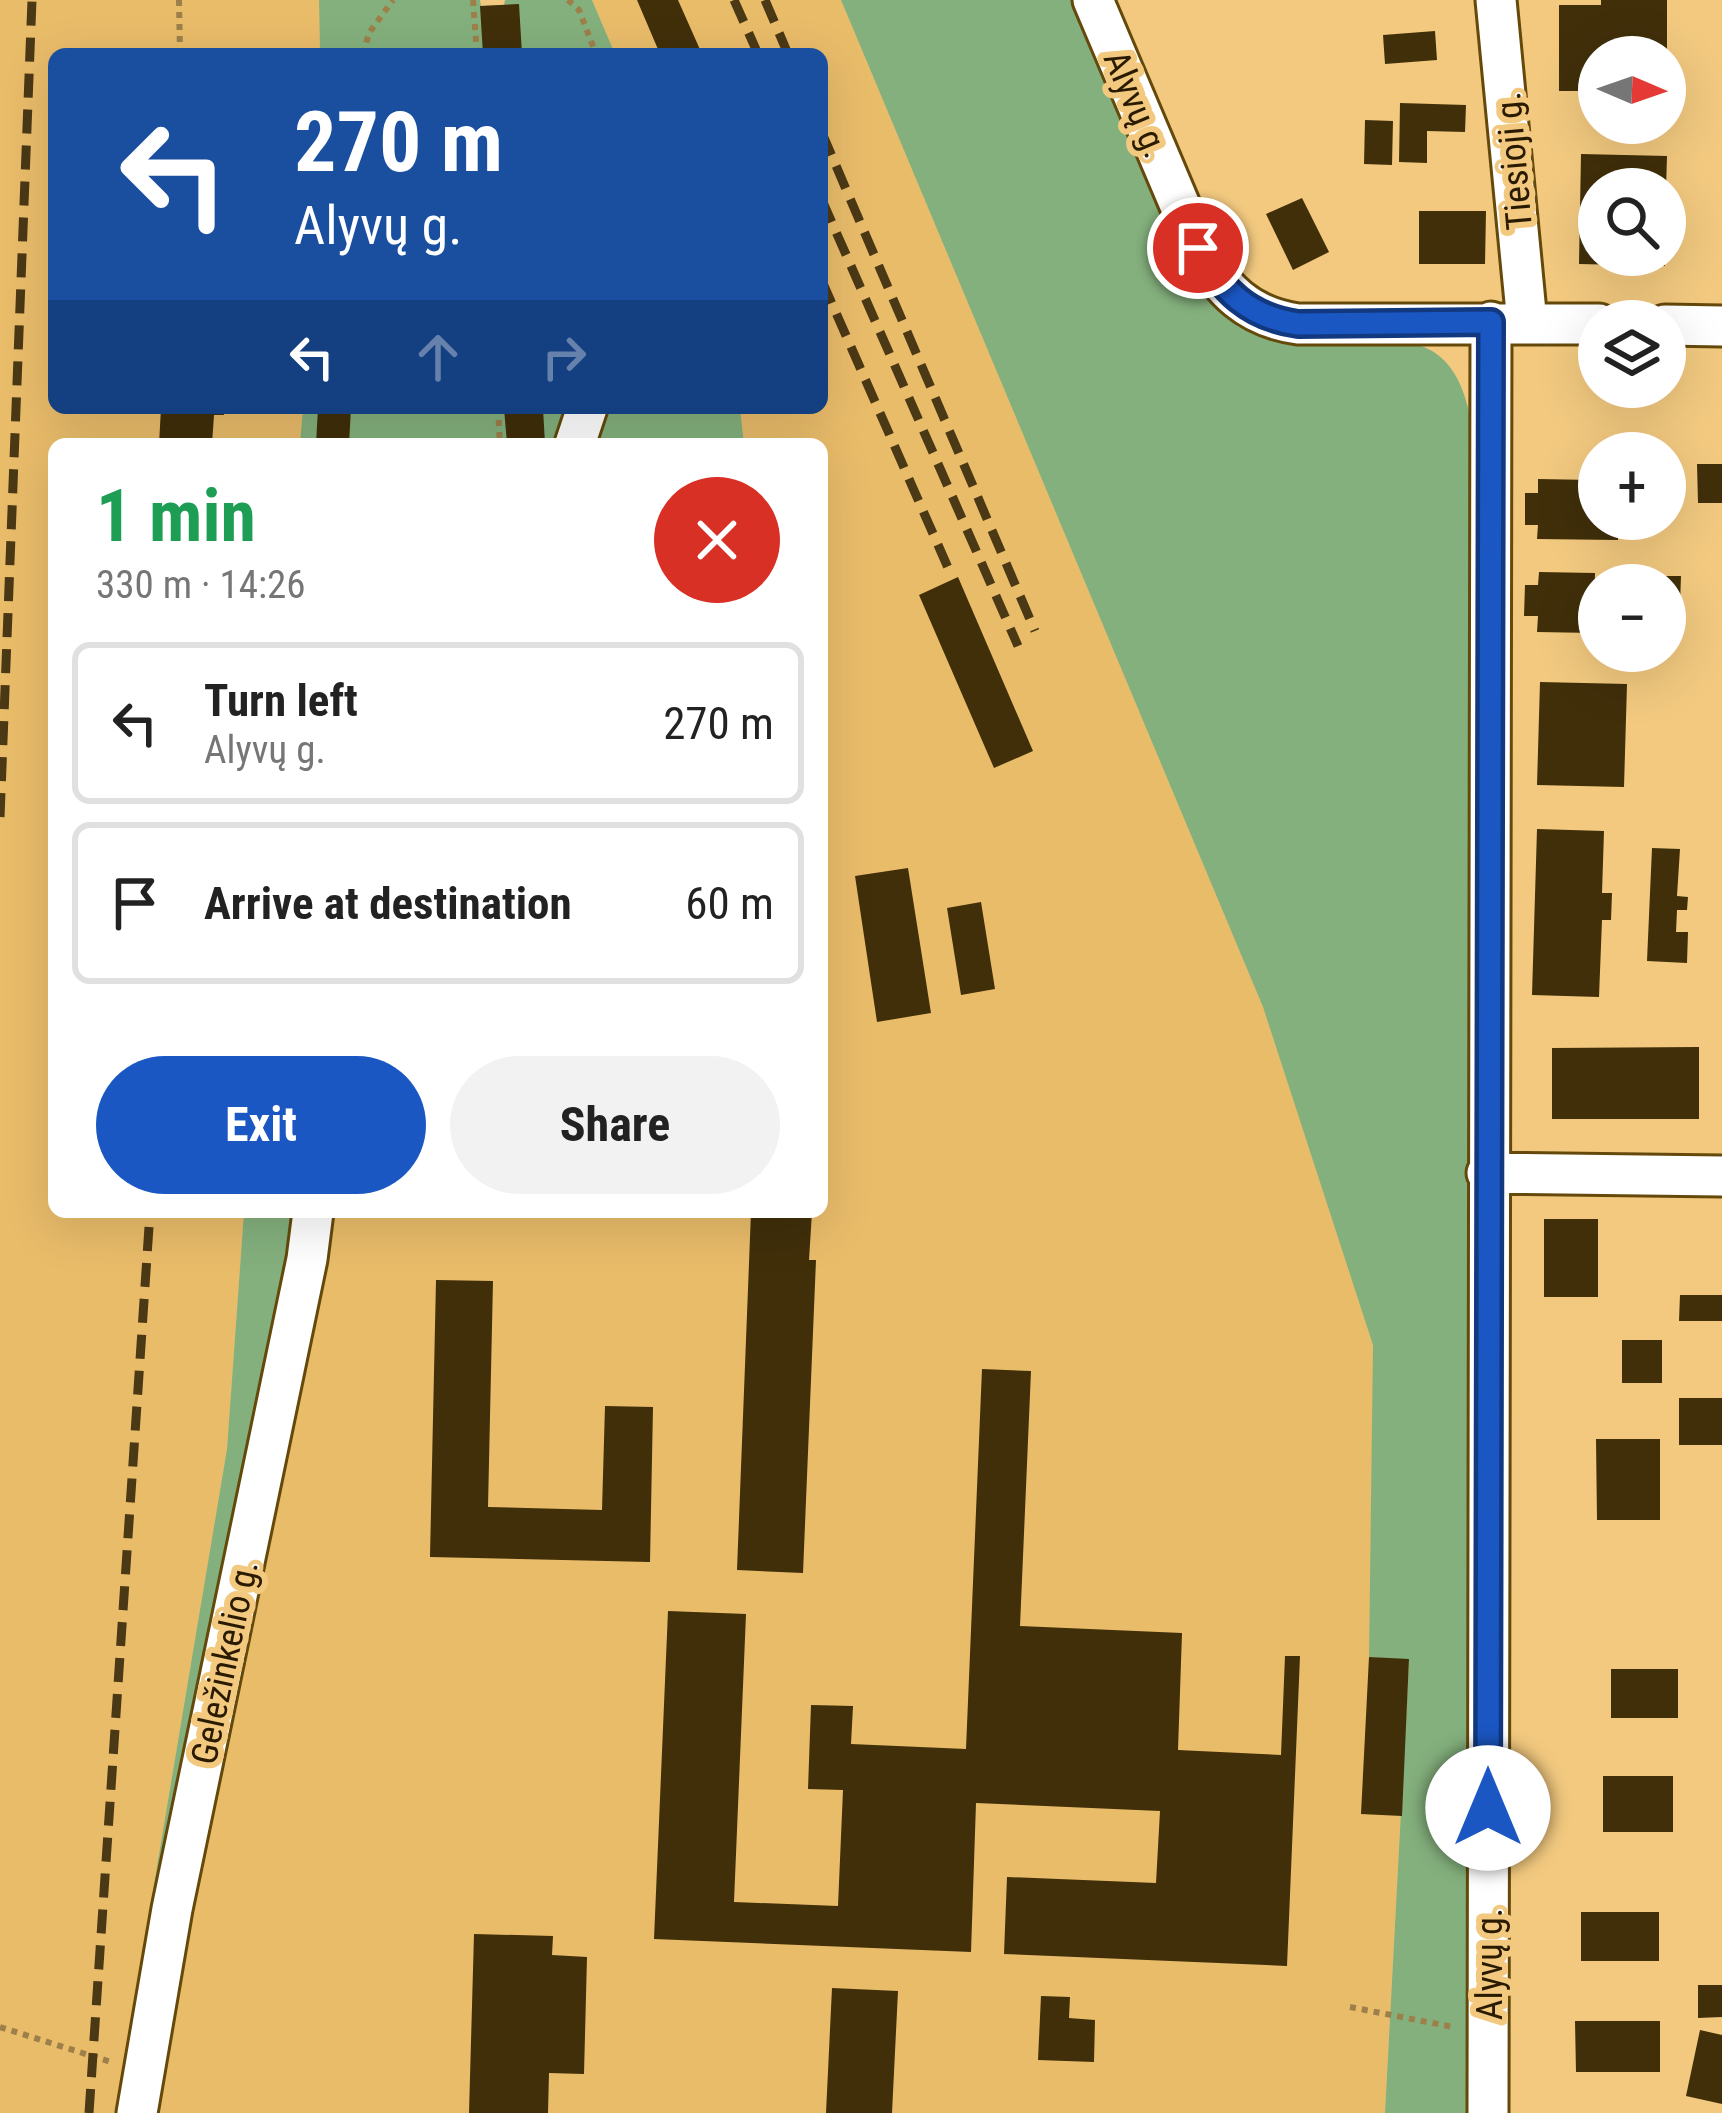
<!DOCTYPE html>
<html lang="en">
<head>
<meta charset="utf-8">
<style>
  body { margin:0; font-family:"Roboto Condensed",sans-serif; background:#f2f2f2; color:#222; height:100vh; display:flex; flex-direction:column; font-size:45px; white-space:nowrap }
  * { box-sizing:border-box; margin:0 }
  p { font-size:39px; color:#767676 }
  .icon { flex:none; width:66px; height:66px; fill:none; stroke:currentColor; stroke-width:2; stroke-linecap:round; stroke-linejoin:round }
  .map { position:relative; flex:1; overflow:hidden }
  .side { position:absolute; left:48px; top:438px; width:780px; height:780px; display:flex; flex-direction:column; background:#fff; border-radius:18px; box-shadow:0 12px 48px #0002 }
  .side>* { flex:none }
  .hud { position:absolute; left:48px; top:48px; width:780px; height:366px; border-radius:18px; box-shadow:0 12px 48px #0002; background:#1a4fa0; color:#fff; overflow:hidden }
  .needle { width:78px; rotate:92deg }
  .buttons { position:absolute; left:1578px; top:36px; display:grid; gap:24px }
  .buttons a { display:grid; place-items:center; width:108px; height:108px; border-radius:50%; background:#fff; box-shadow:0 12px 48px #0002; font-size:60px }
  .pin { position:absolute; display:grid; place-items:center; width:102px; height:102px; color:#fff; margin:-51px; border:6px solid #fff; border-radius:50%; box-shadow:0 3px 12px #0007 }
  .me { position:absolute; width:132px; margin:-66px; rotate:0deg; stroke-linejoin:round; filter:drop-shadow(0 0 9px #0008) }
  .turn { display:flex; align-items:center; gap:42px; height:252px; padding:0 48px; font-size:54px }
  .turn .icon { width:156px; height:156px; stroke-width:2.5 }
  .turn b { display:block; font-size:84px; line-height:102px }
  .lanes { display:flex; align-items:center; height:114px; padding:0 48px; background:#0003; justify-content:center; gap:60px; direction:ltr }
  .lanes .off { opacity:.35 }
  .round { display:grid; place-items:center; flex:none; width:126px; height:126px; border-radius:63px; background:#f2f2f2 }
  .overview { display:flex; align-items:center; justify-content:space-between; height:204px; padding:0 48px }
  h1 { font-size:72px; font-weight:700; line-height:90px; color:#1e9e55 }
  .button { display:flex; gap:24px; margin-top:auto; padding:24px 48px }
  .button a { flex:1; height:138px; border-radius:72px; background:#1b57c3; color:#fff; font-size:48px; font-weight:700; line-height:138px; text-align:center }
  .button a+a { background:#f2f2f2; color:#222 }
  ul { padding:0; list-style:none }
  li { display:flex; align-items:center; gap:36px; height:162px; margin:0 24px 18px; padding:0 24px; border:6px solid #e0e0e0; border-radius:18px }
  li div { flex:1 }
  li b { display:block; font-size:45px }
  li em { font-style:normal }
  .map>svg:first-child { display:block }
  .built { fill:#e9bc6a }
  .green { fill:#84b07d }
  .building { fill:#412f0a }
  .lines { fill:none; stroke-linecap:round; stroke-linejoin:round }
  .minor-casing { stroke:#65490b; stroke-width:45 }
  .path { stroke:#9d7f49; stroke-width:6; stroke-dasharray:6 6; stroke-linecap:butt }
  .minor { stroke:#fff; stroke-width:39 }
  .rail { stroke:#4b3815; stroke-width:9; stroke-dasharray:24 12; stroke-linecap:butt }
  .route-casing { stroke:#12397f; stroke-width:30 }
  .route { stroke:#1b57c3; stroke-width:21 }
  .labels { text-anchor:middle; stroke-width:12; stroke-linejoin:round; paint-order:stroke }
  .street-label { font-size:36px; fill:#2a1b00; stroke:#f2c97f }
</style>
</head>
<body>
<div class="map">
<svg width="1722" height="2113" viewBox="0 0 1722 2113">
  <rect width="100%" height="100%" fill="#f2c97f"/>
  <path class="built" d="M0 0H319L320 54H54V408H303L300 444H54V1212H244L227 1449 133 2009 298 1212H822V444H744L740 408H822V54H615L592 0H841L1263 1007 1374 1346 1369 1656 1409 1659 1385 2113H120L121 2093 117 2113H0Z"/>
  <path class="green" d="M319 0H480L481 6 504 5 505 0H592L615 54H320Z
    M841 0H1071C1115 101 1162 258 1249 328 1317 383 1442 278 1470 416L1466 2113H1385L1409 1660 1369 1657 1373 1345 1263 1007Z
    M303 408H740L744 444H300Z
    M244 1212H298L125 2057 227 1449Z"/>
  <path class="building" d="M637 0H678L702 54H660Z
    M1601 0H1667V51H1619V57H1599V91H1559V5H1601Z
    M519 4 522 54H483L480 6Z
    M1435 31 1437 60 1385 64 1383 35Z
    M1400 103 1466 105 1465 132 1427 131V163L1399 162Z
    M1365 120 1393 121 1392 165 1364 164Z
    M1581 154 1667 156 1666 189H1599V255H1665V266L1579 264Z
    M1302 198 1329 252 1293 270 1266 214Z
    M1419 211H1486L1485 264H1419Z
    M161 408H225L224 415H214L212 444H159Z
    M318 408H351L349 444H316Z
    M504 408H543L545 444H507Z
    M1697 464H1722V503H1698Z
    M1538 479 1593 480 1599 519H1618V540L1537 539 1538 525H1525V493H1538Z
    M1539 572 1595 573 1594 633 1537 632 1538 616H1524L1525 585H1538Z
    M1662 576H1681L1680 604 1665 603Z
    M958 577 1033 751 994 768 919 595Z
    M1604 651H1653V662L1604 661Z
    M1540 682 1627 684 1624 787 1537 785Z
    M1537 829 1604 831 1602 893H1612L1611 920H1602L1599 997 1532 995Z
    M1652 848 1680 849 1677 896 1688 897 1687 910H1677L1676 932H1688L1687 963 1647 961Z
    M908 868 931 1013 877 1022 855 876Z
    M981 902 995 989 961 995 947 908Z
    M1699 1047V1119H1552V1048Z
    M751 1212H812L809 1260H816L803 1573 737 1570Z
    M1544 1219H1598V1297H1544Z
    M436 1280 493 1281 488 1507 602 1510 605 1406 653 1407 650 1562 430 1557Z
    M1680 1295H1722V1321H1679Z
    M1622 1340H1662V1383H1622Z
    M982 1369 1031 1371 1020 1626 1182 1633 1178 1750 1281 1755 1285 1656H1300L1287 1966 1004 1954 1007 1877 1156 1883 1160 1811 976 1803 971 1952 654 1939 668 1611 746 1614 734 1902 838 1906 843 1790 808 1789 811 1705 853 1706 851 1744 966 1749Z
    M1679 1398H1722V1445H1679Z
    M1596 1439H1660V1520H1597Z
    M1369 1657 1409 1659 1402 1816 1361 1814Z
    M1611 1669H1678V1718H1611Z
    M1603 1776H1673V1832H1603Z
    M1581 1912H1659V1961H1581Z
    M474 1934 553 1936 552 1955 587 1957 584 2074 549 2073 548 2113H469Z
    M1698 1985H1722V2017L1698 2018Z
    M832 1988 898 1991 892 2113H826Z
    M1041 1996 1070 1997 1069 2018 1095 2020 1094 2062 1038 2060Z
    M1575 2021H1660V2072H1576Z
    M1700 2030 1722 2035V2104L1686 2096Z"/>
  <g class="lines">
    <g class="minor-casing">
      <path id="minor" d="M1093 0 1198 248C1222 290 1248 317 1298 324H1599
        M1496 0 1527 323
        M1665 325 1722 326
        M575 444 587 408
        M1487 1173 1722 1176
        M137 2113 172 1909 307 1259 313 1212
        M1488 2113 1491 322"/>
    </g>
    <path class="path" d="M179 0 180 54
      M473 0 477 54
      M568 0 579 10 596 54
      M363 54 369 33 393 0
      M498 408 500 444
      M1350 2007 1453 2027
      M0 2027 111 2062"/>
    <use href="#minor" class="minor"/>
    <path class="rail" d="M734 0 758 54
      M765 0 788 54
      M822 133 1035 631
      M822 200 1018 646
      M822 281 949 570
      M0 817 32 0
      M89 2113 150 1212"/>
  </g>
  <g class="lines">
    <g class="route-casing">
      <path id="route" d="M1198 248C1222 290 1248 317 1298 324L1491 322 1488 1808"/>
    </g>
    <use href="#route" class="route"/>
  </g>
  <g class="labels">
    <g class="street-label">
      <text transform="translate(1137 104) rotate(67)" y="13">Alyvų g.</text>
      <text transform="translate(1513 161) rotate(-95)" y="13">Tiesioji g.</text>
      <text transform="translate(224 1662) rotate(-78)" y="13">Geležinkelio g.</text>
      <text transform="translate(1489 1964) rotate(-90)" y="13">Alyvų g.</text>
    </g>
  </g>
</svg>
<div class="buttons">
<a><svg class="needle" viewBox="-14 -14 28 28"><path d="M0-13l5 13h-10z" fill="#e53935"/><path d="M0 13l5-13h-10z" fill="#767676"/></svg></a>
<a><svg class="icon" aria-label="search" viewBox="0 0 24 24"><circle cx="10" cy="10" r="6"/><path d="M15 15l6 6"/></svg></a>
<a><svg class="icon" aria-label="layers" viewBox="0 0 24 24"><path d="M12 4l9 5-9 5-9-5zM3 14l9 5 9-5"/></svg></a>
<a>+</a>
<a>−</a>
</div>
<div class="pin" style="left:1198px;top:248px;background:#d93025"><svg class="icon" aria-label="arrive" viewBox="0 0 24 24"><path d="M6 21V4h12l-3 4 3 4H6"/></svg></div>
<svg class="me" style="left:1488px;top:1808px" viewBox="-20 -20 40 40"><circle r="19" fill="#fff"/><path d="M0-13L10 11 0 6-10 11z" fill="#1b57c3"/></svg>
<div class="hud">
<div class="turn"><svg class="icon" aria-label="left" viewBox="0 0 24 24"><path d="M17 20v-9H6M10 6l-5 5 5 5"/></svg><div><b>270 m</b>Alyvų g.</div></div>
<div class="lanes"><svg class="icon" aria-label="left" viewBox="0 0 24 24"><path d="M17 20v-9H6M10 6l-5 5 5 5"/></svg><svg class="icon off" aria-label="ahead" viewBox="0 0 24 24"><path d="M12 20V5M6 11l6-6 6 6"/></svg><svg class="icon off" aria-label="right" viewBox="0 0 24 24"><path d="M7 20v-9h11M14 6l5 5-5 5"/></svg></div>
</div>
<section class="side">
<div class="overview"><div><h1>1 min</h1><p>330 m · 14:26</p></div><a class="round" style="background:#d93025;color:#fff"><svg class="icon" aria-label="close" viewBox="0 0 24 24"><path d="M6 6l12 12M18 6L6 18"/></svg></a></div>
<ul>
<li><svg class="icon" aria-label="left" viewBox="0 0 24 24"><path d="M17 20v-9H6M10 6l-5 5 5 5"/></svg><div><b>Turn left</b><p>Alyvų g.</p></div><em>270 m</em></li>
<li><svg class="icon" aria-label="arrive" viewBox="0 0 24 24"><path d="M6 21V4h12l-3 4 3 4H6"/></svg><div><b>Arrive at destination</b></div><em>60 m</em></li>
</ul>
<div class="button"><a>Exit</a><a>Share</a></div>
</section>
</div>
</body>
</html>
